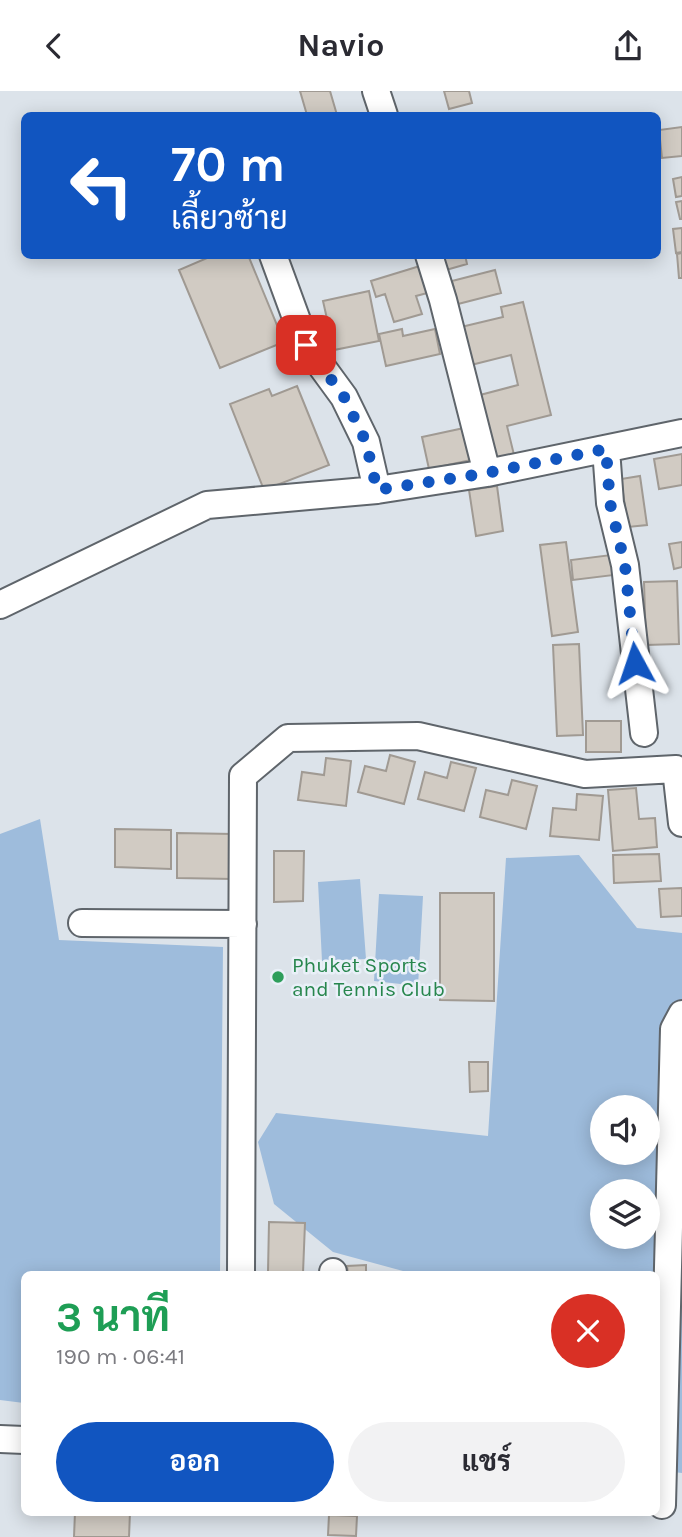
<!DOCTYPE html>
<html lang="th">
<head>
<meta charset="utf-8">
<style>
  body { margin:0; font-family:Karla,Sarabun,sans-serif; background:#f2f2f3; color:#2b2b33; height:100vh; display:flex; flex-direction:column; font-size:26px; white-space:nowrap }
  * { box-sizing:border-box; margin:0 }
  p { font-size:23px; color:#7c7c81 }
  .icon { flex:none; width:38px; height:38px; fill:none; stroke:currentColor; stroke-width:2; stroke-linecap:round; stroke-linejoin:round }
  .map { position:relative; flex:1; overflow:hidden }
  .details { position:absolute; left:21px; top:1180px; width:639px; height:245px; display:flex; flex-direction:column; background:#fff; border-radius:10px; box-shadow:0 4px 18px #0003 }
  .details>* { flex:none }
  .guide { position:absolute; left:21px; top:21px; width:640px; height:147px; border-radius:10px; box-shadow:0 4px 18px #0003; background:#1155c0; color:#fff; overflow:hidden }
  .tools { position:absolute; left:590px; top:1004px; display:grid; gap:14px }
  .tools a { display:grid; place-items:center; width:70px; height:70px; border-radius:50%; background:#fff; box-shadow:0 4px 18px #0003; font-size:35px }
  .pin { position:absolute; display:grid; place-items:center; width:60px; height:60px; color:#fff; margin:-30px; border-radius:14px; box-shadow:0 4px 10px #0006 }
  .me { position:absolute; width:77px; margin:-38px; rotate:355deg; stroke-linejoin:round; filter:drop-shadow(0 0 5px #0008) }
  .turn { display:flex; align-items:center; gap:24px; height:147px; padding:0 35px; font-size:32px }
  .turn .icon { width:91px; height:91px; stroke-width:2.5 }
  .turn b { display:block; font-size:49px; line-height:60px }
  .round { display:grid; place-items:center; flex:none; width:74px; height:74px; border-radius:37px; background:#f2f2f3 }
  .summary { display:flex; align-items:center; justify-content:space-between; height:119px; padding:0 35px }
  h1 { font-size:42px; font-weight:700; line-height:52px; color:#1e9e55 }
  .cta { display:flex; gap:14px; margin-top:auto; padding:14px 35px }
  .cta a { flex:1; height:80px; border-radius:42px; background:#1155c0; color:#fff; font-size:28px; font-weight:700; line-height:80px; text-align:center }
  .cta a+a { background:#f2f2f3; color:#2b2b33 }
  header { display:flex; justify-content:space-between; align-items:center; height:91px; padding:0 35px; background:#fff; font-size:32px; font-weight:700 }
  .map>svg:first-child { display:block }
  .green { fill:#9ebcdc; fill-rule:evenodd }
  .building { fill:#d1cbc3; stroke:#a09a93; stroke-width:2 }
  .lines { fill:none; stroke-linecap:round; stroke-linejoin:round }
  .minor-casing { stroke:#5f656b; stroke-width:30 }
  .minor { stroke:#fff; stroke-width:26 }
  .route { stroke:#1155c0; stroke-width:12; stroke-dasharray:0 21.6 }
  .leisure-dot { fill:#2e9e5b; stroke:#e9f0f8; stroke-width:2.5 }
  .labels { text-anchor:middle; stroke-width:5; stroke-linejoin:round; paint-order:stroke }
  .leisure-label { font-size:21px; fill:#27864d; stroke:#e9f0f8; text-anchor:start }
</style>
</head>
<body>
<header><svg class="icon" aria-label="back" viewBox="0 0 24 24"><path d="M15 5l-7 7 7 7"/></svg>Navio<svg class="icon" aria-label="share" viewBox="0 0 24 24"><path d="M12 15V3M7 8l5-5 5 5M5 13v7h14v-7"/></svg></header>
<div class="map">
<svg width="682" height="1446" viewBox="0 0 682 1446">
  <rect width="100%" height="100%" fill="#dce3ea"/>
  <path class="green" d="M40 728 59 849 223 856 220 1183H24V1312L0 1309V743Z
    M579 764 637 837 682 842V1382L656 1379V1183H414L333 1161 274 1113 258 1051 276 1022 488 1045 506 767ZM602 1017H648V1062H602ZM602 1101H648V1146H602Z
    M360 788 366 868 322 870 318 791Z
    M379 803 423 805 418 895 374 890Z"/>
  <path class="building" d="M300 0H330L337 24H307Z
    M444 0H469L472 12 449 18Z
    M682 36V65L662 67 659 39Z
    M682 86V105L676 106 673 88Z
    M682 110V128H680L676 111Z
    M682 137V161L676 162 673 138Z
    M682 162V187H679L677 163Z
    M214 164H248L284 251 220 277 179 179Z
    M442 164H465L467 173 446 179Z
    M423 174 431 201 416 205 422 223 394 231 385 203 376 206 371 190Z
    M495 179 501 202 458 213 452 190Z
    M369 200 379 250 334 259 323 210Z
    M523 211 551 324 507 335 515 368 497 373 480 304 518 294 511 264 471 274 461 236 503 226 501 216Z
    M402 238 403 245 435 238 440 263 386 275 379 243Z
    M297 295 329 374 264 399 230 313 269 298 272 305Z
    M464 337 471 369 429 378 422 346Z
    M682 363V394L659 398 654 368Z
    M640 385 647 434 628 436 621 388Z
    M497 395 503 440 476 445 469 399Z
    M566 451 578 541 552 545 540 454Z
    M682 451V476L674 478 669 453Z
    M611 464 614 484 573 489 571 469Z
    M677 490 679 553 646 554 644 491Z
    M579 553 583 644 557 645 553 554Z
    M586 630H621V661H586Z
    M390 664 415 671 404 713 358 701 365 675 386 680Z
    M326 667 351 670 346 715 298 709 302 681 324 684Z
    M451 671 476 677 464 720 418 708 425 681 447 687Z
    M512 689 537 695 526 738 480 726 486 699 508 704Z
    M636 697 639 728 655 727 657 756 613 760 608 699Z
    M577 703 603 705 599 749 550 745 553 717 576 719Z
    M115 738 171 739V778L115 776Z
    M177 742 233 743V788L177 787Z
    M274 760H304L303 810 274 811Z
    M659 763 661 790 614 792 613 764Z
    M682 797V825L661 826 659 798Z
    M440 802H494V910L440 909Z
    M469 971H488V1000L470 1001Z
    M269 1131 305 1132 303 1182 268 1181Z
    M366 1174V1183H348L347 1175Z
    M75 1421H130L129 1446H74Z
    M329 1424 357 1425 356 1445 328 1444Z"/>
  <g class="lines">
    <g class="minor-casing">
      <path id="minor" d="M376 0 384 24
        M273 164 306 254 344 306 366 351 377 399
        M429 164 443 209 487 382
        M606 358 610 412 625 474 644 642
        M0 514 207 414 377 399 487 382 682 342
        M82 832 243 833
        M333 1181V1183
        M241 1183 243 685 288 647 418 645 585 683 676 678 682 732
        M0 1348 24 1349
        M662 1414 674 938 682 923"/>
    </g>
    <use href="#minor" class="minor"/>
  </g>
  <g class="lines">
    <path class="route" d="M306 254 344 306 366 351 377 399 487 382 606 358 610 412 625 474 635 572"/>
  </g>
  <circle class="leisure-dot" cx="278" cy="886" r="7"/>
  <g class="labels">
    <g class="leisure-label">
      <text x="292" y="881">Phuket Sports<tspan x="292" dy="24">and Tennis Club</tspan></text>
    </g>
  </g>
</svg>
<div class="tools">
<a><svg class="icon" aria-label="sound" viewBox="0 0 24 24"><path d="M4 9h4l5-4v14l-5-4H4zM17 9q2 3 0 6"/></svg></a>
<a><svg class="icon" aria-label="layers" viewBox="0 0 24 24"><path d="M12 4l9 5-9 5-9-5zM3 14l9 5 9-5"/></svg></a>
</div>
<div class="pin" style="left:306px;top:254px;background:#d93025"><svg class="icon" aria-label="arrive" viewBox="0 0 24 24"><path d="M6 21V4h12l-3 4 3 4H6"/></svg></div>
<svg class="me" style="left:635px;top:572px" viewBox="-20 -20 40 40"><path d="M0-17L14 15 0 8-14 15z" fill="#1155c0" stroke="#fff" stroke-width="4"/></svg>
<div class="guide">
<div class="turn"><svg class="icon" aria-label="left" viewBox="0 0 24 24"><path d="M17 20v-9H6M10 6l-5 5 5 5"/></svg><div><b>70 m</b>เลี้ยวซ้าย</div></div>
</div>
<section class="details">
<div class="summary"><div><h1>3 นาที</h1><p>190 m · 06:41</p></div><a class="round" style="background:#d93025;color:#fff"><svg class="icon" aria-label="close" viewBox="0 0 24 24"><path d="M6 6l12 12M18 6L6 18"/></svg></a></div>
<div class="cta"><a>ออก</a><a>แชร์</a></div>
</section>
</div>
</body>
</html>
